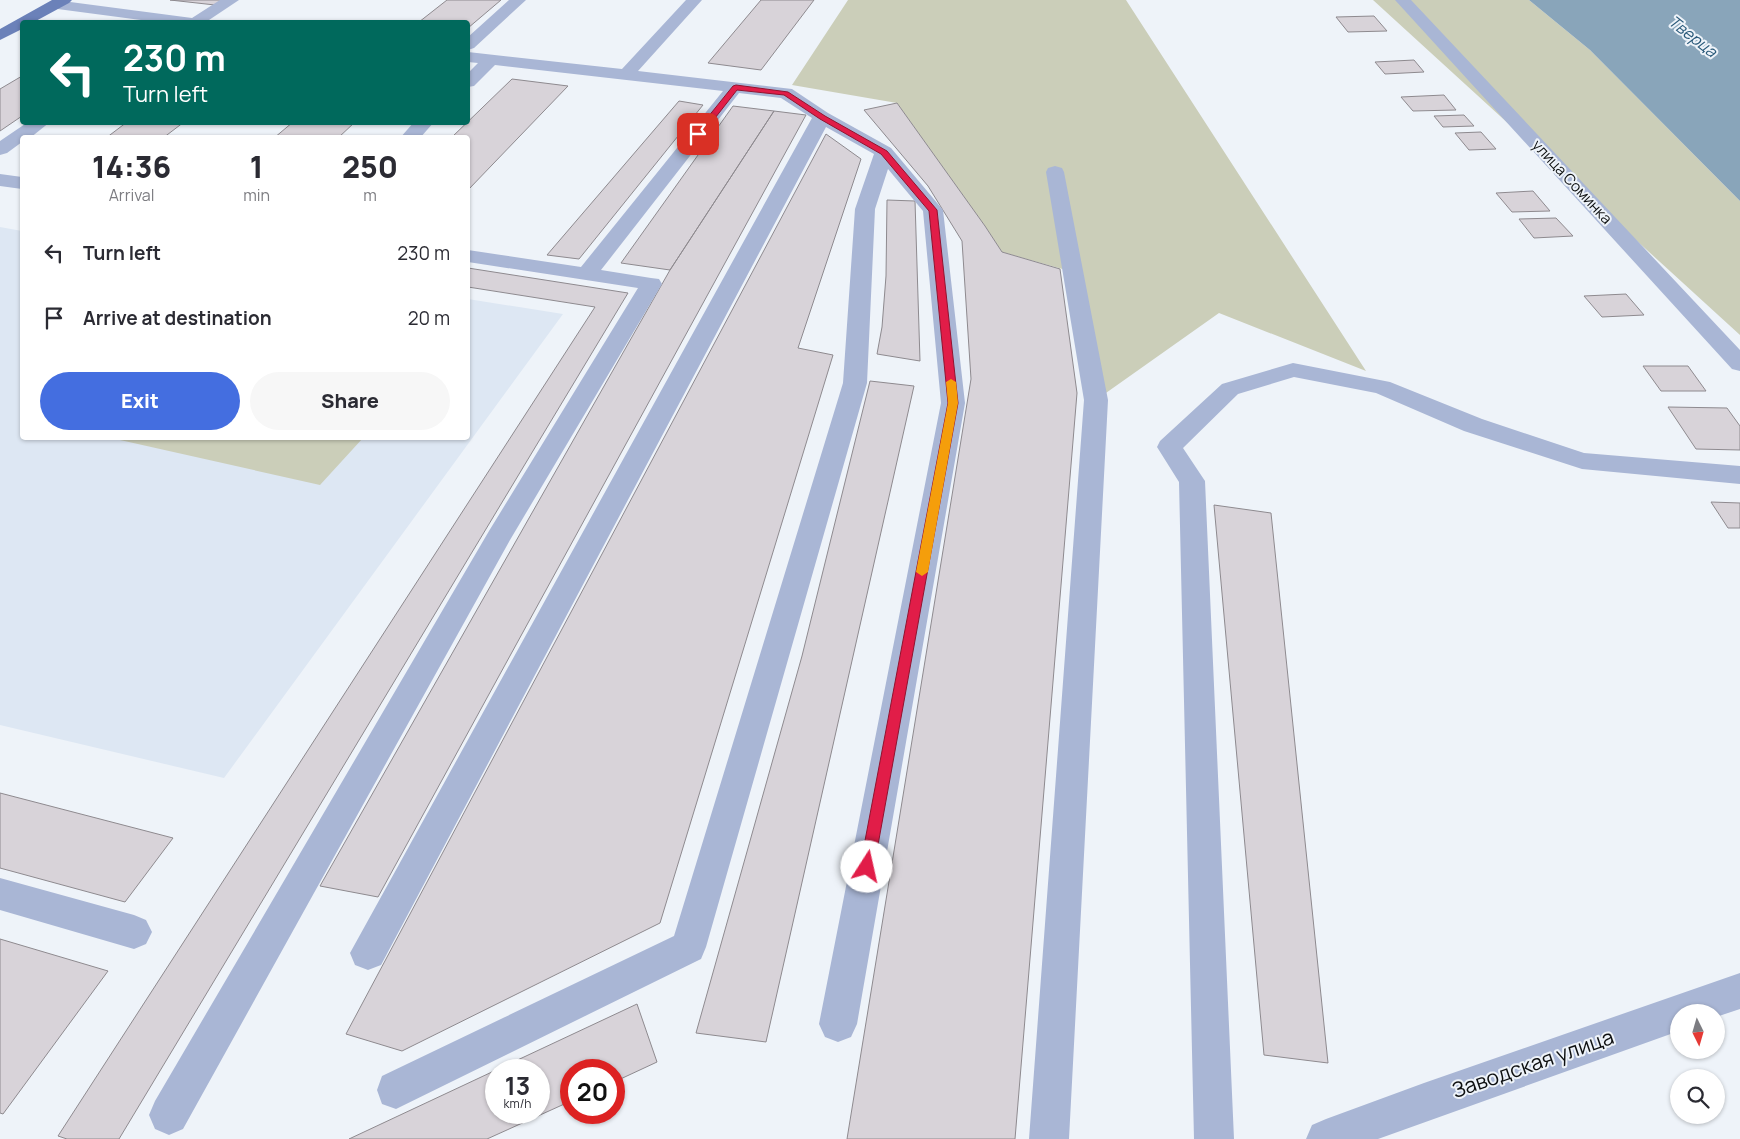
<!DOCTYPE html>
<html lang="en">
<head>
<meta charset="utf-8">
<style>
  body { margin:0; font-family:Manrope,sans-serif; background:#f7f7f7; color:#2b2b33; height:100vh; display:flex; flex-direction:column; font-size:19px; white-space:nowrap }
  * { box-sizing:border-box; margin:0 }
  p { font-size:16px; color:#7c7c81 }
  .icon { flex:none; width:28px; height:28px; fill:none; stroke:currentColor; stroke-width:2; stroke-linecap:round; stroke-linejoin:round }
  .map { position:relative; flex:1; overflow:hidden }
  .drawer { position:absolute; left:20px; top:135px; width:450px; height:305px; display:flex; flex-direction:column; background:#fff; border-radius:5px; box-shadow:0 1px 4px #0004 }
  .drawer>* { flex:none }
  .hud { position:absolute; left:20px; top:20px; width:450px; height:105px; border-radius:5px; box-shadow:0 1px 4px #0004; background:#00695c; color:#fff; overflow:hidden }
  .needle { width:32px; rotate:175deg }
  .buttons { position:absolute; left:1670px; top:1004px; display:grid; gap:10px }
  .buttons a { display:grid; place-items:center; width:55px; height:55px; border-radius:50%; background:#fff; box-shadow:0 1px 4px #0004; font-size:25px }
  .speed { position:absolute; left:485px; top:1059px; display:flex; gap:10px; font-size:25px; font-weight:700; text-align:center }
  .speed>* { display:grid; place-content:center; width:65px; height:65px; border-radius:50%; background:#fff; box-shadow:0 1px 4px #0004; line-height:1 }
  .speed small { font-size:12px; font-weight:400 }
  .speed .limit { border:8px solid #d22; background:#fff; color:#111 }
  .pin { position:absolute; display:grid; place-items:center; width:42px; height:42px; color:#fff; margin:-21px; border-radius:10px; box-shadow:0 2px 8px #0006 }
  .me { position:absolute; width:55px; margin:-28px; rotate:10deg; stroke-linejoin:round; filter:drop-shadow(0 0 4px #0008) }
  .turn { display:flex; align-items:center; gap:18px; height:105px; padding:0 20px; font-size:22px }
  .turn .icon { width:65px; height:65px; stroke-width:2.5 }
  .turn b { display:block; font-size:35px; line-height:42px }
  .eta { display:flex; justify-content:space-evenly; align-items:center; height:85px; text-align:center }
  .eta b { font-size:30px; font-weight:800; line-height:35px }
  .action { display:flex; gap:10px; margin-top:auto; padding:10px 20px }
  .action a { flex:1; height:58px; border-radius:30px; background:#446ee0; color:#fff; font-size:20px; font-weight:800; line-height:58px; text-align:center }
  .action a+a { background:#f7f7f7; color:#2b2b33 }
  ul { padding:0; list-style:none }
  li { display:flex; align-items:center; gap:15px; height:65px; padding:0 20px }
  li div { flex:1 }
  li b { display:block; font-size:19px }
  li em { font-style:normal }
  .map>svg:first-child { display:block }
  .built { fill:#dde7f3 }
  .green { fill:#cbceb9 }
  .water { fill:#89a5ba }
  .building { fill:#d8d3d9; stroke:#8e8a8f; fill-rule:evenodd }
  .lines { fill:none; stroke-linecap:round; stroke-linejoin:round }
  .minor { fill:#a9b6d5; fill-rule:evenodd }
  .major { fill:#6b81b9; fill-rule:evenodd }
  .route { fill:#e11d48; stroke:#92132f }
  .slow { fill:#f59e0b }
  .labels { text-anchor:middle; stroke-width:4; stroke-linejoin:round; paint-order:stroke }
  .far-street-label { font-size:15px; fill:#0d0f10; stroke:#eef3f9 }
  .far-water-label { font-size:16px; font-style:italic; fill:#2a5a7a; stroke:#eef3f9 }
  .near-street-label { font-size:21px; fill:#0d0f10; stroke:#eef3f9 }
</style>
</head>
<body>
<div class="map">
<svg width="1740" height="1139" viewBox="0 0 1740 1139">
  <rect width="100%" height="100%" fill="#eef3f9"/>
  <path class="built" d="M0 227 22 231V438H468V299L563 314 224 778 0 725Z"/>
  <path class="green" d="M848 0H1126L1366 371 1219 313 1096 400 1073 272 1002 252 985 226 897 103 792 85Z
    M1373 0H1529L1590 50 1740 201V335Z
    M111 438H363L320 485Z"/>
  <path class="water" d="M1529 0H1740V201L1590 50Z"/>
  <path class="building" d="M170 0H224L215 5Z
    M447 0H501L468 28V22H419Z
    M761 0H814L761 70 708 63Z
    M1374 16 1387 31 1348 32 1336 17Z
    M1414 60 1424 72 1385 74 1375 62Z
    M22 76V116L0 131V89Z
    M512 79 568 86 468 190V138H451Z
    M1444 95 1456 110 1413 111 1401 97Z
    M679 101 703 105 579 259 547 255Z
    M897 103 985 226 1002 252 1060 269 1077 393 1015 1139H847L971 379 962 241 928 186 864 110Z
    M733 106 774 111 670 270 621 263Z
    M774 111 806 115 378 897 320 886 670 270Z
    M1464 115 1474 126 1443 127 1434 116Z
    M127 122H184L163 138H106Z
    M293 122H355L338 138H274Z
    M1481 132 1496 149 1469 150 1455 133Z
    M826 134 861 159 798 348 833 355 660 923 402 1051 346 1034Z
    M1533 191 1550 211 1512 212 1496 193Z
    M887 200 915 201 920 361 877 354 882 327 886 276Z
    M1556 218 1573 236 1534 238 1519 219Z
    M468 268 628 293 119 1139H67L58 1136 595 307 468 287Z
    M1626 294 1644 315 1602 317 1584 296Z
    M1643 366H1688L1706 391H1661Z
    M870 381 914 386 766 1042 696 1033 802 656Z
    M1668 407 1727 408 1740 426V450L1696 449Z
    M1711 502 1740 503V528H1728Z
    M1214 505 1271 513 1328 1063 1264 1055Z
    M0 793 173 838 125 902 0 868Z
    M0 939 108 971 3 1114 0 1113Z
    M637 1004 657 1062 614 1082V1070H571V1101L487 1139H349ZM496 1070H539V1112H496Z"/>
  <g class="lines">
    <path class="minor" d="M55 0 192 18 220 0H239L206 22H156L50 8 47 5 50 2Z
      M509 0H526L474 48 468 50V37Z
      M686 0H702L638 71 792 89 828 113 891 148 943 210 965 403 857 1024 851 1037 838 1042 825 1037 819 1024 941 403 923 211 888 169 875 209 867 383 706 947 701 959 396 1109 382 1104 377 1090 382 1076 674 936 843 383 855 209 874 154 826 127 381 965 368 970 355 965 350 953 812 118 781 98 739 93 601 270 651 278 659 279 662 284 510 540 183 1129 169 1135 155 1129 149 1115 155 1101 489 531 638 288 468 262V250L581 267 723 91 495 65 474 86 468 87V73L478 63 468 62V52L622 69Z
      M1395 0H1411L1740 350V371L1732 369Z
      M28 122H50L30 138H22V142L7 153 0 155V141Z
      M414 122H434L420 138H400Z
      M1055 166 1062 168 1064 172 1108 400 1069 1139H1029L1084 400 1046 172 1048 168Z
      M0 174 22 177V189L0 186Z
      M1293 363 1390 382 1482 419 1584 453 1740 466V484L1582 469 1464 431 1376 393 1294 377 1238 394 1183 448 1205 481 1234 1139H1194L1179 482 1157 447 1160 441 1222 384Z
      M0 878 134 915 146 920 152 932 146 944 134 949 0 910Z
      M1740 973V1009L1716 1017V1012H1679V1031L1378 1139H1306L1312 1125 1326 1119 1424 1083Z"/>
    <path class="major" d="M52 0H72L69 3 34 22H22V29L0 40V29Z"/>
  </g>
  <path class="route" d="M736 85 788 92 825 116 887 151 937 210 958 403 874 867 872 871 867 873 862 871 860 867 948 403 929 211 881 154 820 119 784 95 737 90 701 136H695V133L733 86Z"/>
  <path class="slow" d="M951 379 956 382 958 403 928 572 922 576 916 572 948 403 946 382Z"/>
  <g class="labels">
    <g class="far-street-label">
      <text transform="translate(1572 182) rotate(47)" y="5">улица Соминка</text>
    </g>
    <g class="far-water-label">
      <text transform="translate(1693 36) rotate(38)" y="6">Тверца</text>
    </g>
    <g class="near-street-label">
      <text transform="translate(1533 1064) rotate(-19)" y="7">Заводская улица</text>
    </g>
  </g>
</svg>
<div class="buttons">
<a><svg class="needle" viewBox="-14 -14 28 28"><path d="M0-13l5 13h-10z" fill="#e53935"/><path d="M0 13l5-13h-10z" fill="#7c7c81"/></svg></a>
<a><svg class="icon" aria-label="search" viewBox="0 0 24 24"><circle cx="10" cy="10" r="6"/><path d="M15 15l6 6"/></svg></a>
</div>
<div class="speed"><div>13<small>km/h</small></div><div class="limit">20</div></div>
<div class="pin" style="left:698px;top:134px;background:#d93025"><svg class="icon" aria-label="arrive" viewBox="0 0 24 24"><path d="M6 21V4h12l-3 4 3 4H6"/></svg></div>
<svg class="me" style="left:867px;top:867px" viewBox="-20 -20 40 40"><circle r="19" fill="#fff"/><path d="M0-13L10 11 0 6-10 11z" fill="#e11d48"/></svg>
<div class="hud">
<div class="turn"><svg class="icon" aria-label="left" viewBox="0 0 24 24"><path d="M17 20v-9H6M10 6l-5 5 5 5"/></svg><div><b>230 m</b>Turn left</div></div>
</div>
<section class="drawer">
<div class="eta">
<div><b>14:36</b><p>Arrival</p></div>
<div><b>1</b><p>min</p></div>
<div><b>250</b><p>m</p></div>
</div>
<ul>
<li><svg class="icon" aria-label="left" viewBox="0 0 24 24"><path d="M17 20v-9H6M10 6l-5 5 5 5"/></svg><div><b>Turn left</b></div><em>230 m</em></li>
<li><svg class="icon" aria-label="arrive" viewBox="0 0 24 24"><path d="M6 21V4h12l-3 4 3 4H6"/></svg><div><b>Arrive at destination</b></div><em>20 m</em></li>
</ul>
<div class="action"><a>Exit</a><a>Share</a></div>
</section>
</div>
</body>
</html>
